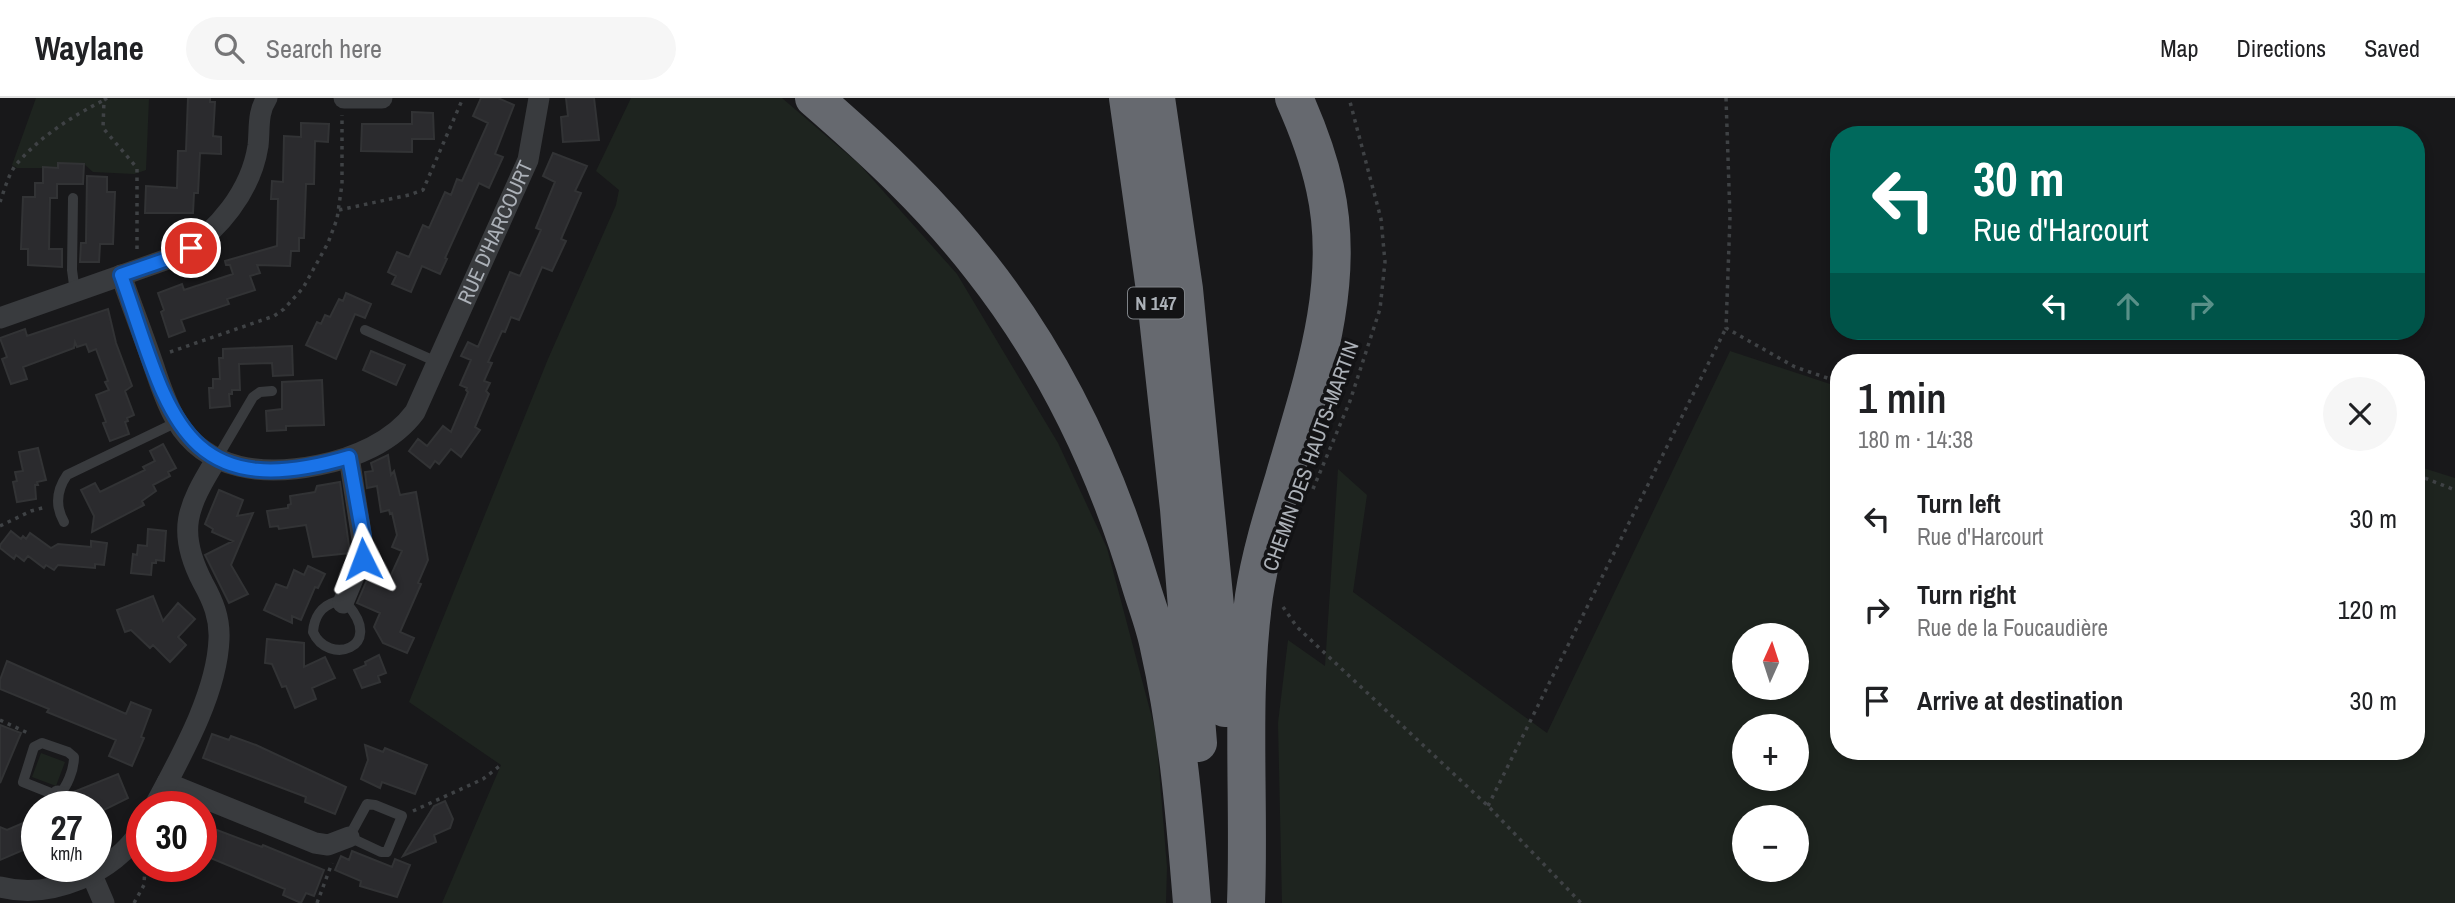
<!DOCTYPE html>
<html lang="en">
<head>
<meta charset="utf-8">
<style>
  body { margin:0; font-family:"Archivo Narrow",sans-serif; background:#f6f6f6; color:#202124; height:100vh; display:flex; flex-direction:column; font-size:26px; white-space:nowrap }
  * { box-sizing:border-box; margin:0 }
  p { font-size:23px; color:#757577 }
  .icon { flex:none; width:38px; height:38px; fill:none; stroke:currentColor; stroke-width:2; stroke-linecap:round; stroke-linejoin:round }
  .map { position:relative; flex:1; overflow:hidden }
  .side { position:absolute; left:1830px; top:256px; width:595px; height:406px; display:flex; flex-direction:column; background:#fff; border-radius:28px; box-shadow:0 4px 10px #0003 }
  .side>* { flex:none }
  .hud { position:absolute; left:1830px; top:28px; width:595px; height:214px; border-radius:28px; box-shadow:0 4px 10px #0003; background:#00695c; color:#fff; overflow:hidden }
  .needle { width:46px; rotate:3deg }
  .controls { position:absolute; left:1732px; top:525px; display:grid; gap:14px }
  .controls a { display:grid; place-items:center; width:77px; height:77px; border-radius:50%; background:#fff; box-shadow:0 4px 10px #0003; font-size:35px }
  .speed { position:absolute; left:21px; top:693px; display:flex; gap:14px; font-size:35px; font-weight:700; text-align:center }
  .speed>* { display:grid; place-content:center; width:91px; height:91px; border-radius:50%; background:#fff; box-shadow:0 4px 10px #0003; line-height:1 }
  .speed small { font-size:18px; font-weight:400 }
  .speed .limit { border:10px solid #d22; background:#fff; color:#111 }
  .pin { position:absolute; display:grid; place-items:center; width:60px; height:60px; color:#fff; margin:-30px; border:4px solid #fff; border-radius:50%; box-shadow:0 2px 7px #0007 }
  .me { position:absolute; width:77px; margin:-38px; rotate:357deg; stroke-linejoin:round; filter:drop-shadow(0 0 5px #0008) }
  .turn { display:flex; align-items:center; gap:24px; height:147px; padding:0 28px; font-size:32px }
  .turn .icon { width:91px; height:91px; stroke-width:2.5 }
  .turn b { display:block; font-size:49px; line-height:60px }
  .lanes { display:flex; align-items:center; height:66px; padding:0 28px; background:#0003; justify-content:center; gap:35px; direction:ltr }
  .lanes .off { opacity:.35 }
  .round { display:grid; place-items:center; flex:none; width:74px; height:74px; border-radius:37px; background:#f6f6f6 }
  .head { display:flex; align-items:center; justify-content:space-between; height:119px; padding:0 28px }
  h1 { font-size:42px; font-weight:600; line-height:52px }
  ul { padding:0; list-style:none }
  li { display:flex; align-items:center; gap:21px; height:91px; padding:0 28px }
  li div { flex:1 }
  li b { display:block; font-size:26px }
  li em { font-style:normal }
  header { display:flex; align-items:center; gap:42px; box-sizing:border-box; height:98px; padding:0 35px; background:#fff; border-bottom:2px solid #e0e0e0 }
  header strong { font-size:33px }
  nav { display:flex; gap:38px; margin-inline-start:auto; font-size:24px }
  .search { width:490px; height:63px; background:#f6f6f6; display:flex; align-items:center; gap:18px; box-sizing:border-box; padding:0 24px; border-radius:38px; color:#757577; font-size:26px }
  .map>svg:first-child { display:block }
  .green { fill:#1e241f; fill-rule:evenodd }
  .building { fill:#2b2b2e; stroke:#323335; stroke-width:2 }
  .lines { fill:none; stroke-linecap:round; stroke-linejoin:round }
  .path { stroke:#3f4245; stroke-width:3.5; stroke-dasharray:3.5 5; stroke-linecap:butt }
  .lane { stroke:#393b3e; stroke-width:10 }
  .street { stroke:#393b3e; stroke-width:21 }
  .highway { stroke:#66696f; stroke-width:38 }
  .route-casing { stroke:#114b97; stroke-width:18 }
  .route { stroke:#1a73e8; stroke-width:12 }
  .labels { text-anchor:middle; stroke-width:7; stroke-linejoin:round; paint-order:stroke }
  .shield { fill:#131315; stroke:#7e8287; stroke-width:2 }
  .shield-label { font-size:19px; font-weight:bold; fill:#acb1b8 }
  .street-label { font-size:21px; fill:#acb1b8; stroke:#131315 }
</style>
</head>
<body>
<header>
<strong>Waylane</strong>
<div class="search"><svg class="icon" aria-label="search" viewBox="0 0 24 24"><circle cx="10" cy="10" r="6"/><path d="M15 15l6 6"/></svg>Search here</div>
<nav><a>Map</a><a>Directions</a><a>Saved</a></nav>
</header>
<div class="map">
<svg width="2455" height="805" viewBox="0 0 2455 805">
  <rect width="100%" height="100%" fill="#18181a"/>
  <path class="green" d="M36 0 149 1 146 72 134 76 93 74 84 66 58 65V70H17L12 67Z
    M631 0H782L859 66 957 176 1058 345 1107 450 1156 635 1167 769 1166 805H442L501 667 409 604 548 261 616 107 619 92 596 73Z
    M1730 253 1839 289V653H2417V368L2455 380V805H1282L1278 625 1288 542 1325 568 1338 371 1367 397 1353 494 1547 635ZM1797 537V590H1745V537ZM1745 628H1797V681H1745ZM1797 719V772H1745V719Z
    M41 655 65 664 56 688 32 679Z"/>
  <path class="building" d="M188 0H210V4H215L213 38 221 39V56L200 55 198 95H194L193 115H145L146 88 177 90 178 53H186Z
    M481 0H498L514 7 495 56 503 59 489 90 479 85 445 160 447 161 440 176 422 168 411 194 392 186 396 178 388 174 397 154 409 159 423 127 429 130 445 94 451 97 457 81 462 83 488 25 473 18Z
    M566 0H594L599 42 563 44 561 19 568 18Z
    M412 14 433 15 434 41H412V54L361 53 362 26H412Z
    M301 25 329 26 328 44 315 43 314 86H306L304 140H299V153H291L290 168 257 167 260 175 250 178 255 192 227 201 229 206 181 222 185 233 169 239 161 214 164 212 158 195 182 186 184 192 233 176 230 167H226L225 163 277 148 278 101H271L272 83 283 84 284 38 301 39Z
    M553 55 587 68 575 93 581 95 561 141 566 143 552 173 542 169 519 222 511 219 505 234 502 233 488 264 492 265 484 283 490 285 486 293 489 296 475 329 480 332 461 359 451 351 439 366 435 363 430 370 409 353 418 341 427 348 443 328 451 334 468 294 466 292 467 290 460 287 471 262 461 258 468 244 478 249 510 174 520 178 541 132 536 130 555 84 543 78Z
    M58 65 84 66 83 86H57V100H50L49 151H62V169L28 167V151H21L23 99H35V85H43V69L58 70Z
    M87 78 107 79V94H115L113 146H100L99 164H80L81 145H86Z
    M346 195 371 206 365 220 355 216 336 261 306 247 317 224 321 226 325 217 330 219 339 201 343 203Z
    M108 211 116 245 132 288 125 293 134 317 127 320 128 323 125 324 129 336 110 343 103 325 106 324 96 297 109 292 105 284 108 283 96 251 89 254 86 246 77 249 75 244 74 250 23 269 27 281 11 286 2 261 7 259 0 240 25 231 27 238Z
    M292 248 293 277 273 278 272 265 239 266 240 292H232V296H229L230 308 210 310 209 290H213V281H220L219 260H223V251Z
    M371 253 405 267 396 287 363 272Z
    M322 282 324 327 286 328V332L267 333 266 313 282 311V284Z
    M163 346 176 370 168 374 170 378 153 387 156 393 142 403 144 407 92 434 94 418 81 392 95 385 100 394 145 372 143 369 155 363 150 353Z
    M38 350 46 382 37 384 38 387H35L36 401 17 404 13 384 17 383 15 374 23 373 19 354Z
    M388 357 391 377 394 373 400 397 416 394 428 462 418 485 421 486 400 534 414 540 407 555 383 545 374 529 380 515 357 505 367 482 385 490 402 453 392 449 397 437 392 415 390 416 389 412 381 414 377 388 367 390 365 374 373 373 371 365Z
    M340 384 350 455 313 459 306 427 279 431 278 428 270 429 267 413 288 410V407L291 406 290 398 315 394 317 388Z
    M219 392 243 402 237 418 253 415 231 467 248 496 229 505 205 457 233 443 212 434 213 431 205 426Z
    M148 431 166 433 164 463 156 462V465H152L151 477 131 475 133 456 137 457 138 447 147 448Z
    M11 433 21 441 23 438 26 441 30 435 51 450 58 446 91 449V443L107 445 104 467 95 466V470L58 467 54 472 46 467 44 470 28 458 24 463 16 457 14 461 0 450V447Z
    M308 468 325 476 318 490 315 489 301 522 292 518V525L264 512 276 486 287 490 294 472 304 477Z
    M153 498 163 523 178 505 195 521 178 539 186 547 170 564 153 547 150 550 131 532 125 534 117 512Z
    M267 541 304 545V569L325 559 335 580 312 590 316 601 295 610 286 588 282 589 272 566 265 565Z
    M379 557 386 575 378 578 380 584 362 590 354 572 366 567 365 564Z
    M7 563 126 616 131 604 151 612 141 639 144 640 132 668 109 658 116 642 47 614 49 611 0 591V582Z
    M0 627 21 635 0 685Z
    M212 636 229 642 231 638 256 647 346 689 335 716 305 704 306 699 203 660Z
    M365 647 383 654 385 650 427 667 415 696 382 684 380 690 361 681 368 662Z
    M118 676 128 700 96 716V709H77L71 695Z
    M445 703 453 721 450 730 434 737 436 744 403 758 434 708Z
    M37 719V746L0 762V729L7 732Z
    M201 726 262 749 263 747 324 772 314 798 306 795 301 805 283 797 285 791 201 756Z
    M352 753 392 769 395 761 410 767 397 799 360 788 361 783 335 772 341 758 349 762Z"/>
  <g class="lines">
    <path class="path" d="M107 0 104 2 103 30 137 70V152
      M1726 0 1730 119 1726 230 1795 269 1839 284
      M0 104C4 93 8 78 15 68 39 39 71 19 104 2
      M339 112 409 97 423 92 463 0
      M170 254 274 218 284 211 303 190 328 145 337 121 342 86V17
      M2417 377 2455 392
      M1313 391 1350 303 1380 211 1385 164 1381 121 1349 0
      M0 428 31 413 46 409
      M1283 509 1297 529 1488 708 1581 805
      M0 622 30 636
      M1488 708 1726 230
      M413 713 483 681 501 667
      M134 805 144 787 145 768
      M317 805 332 765"/>
    <path class="lane" d="M73 100 72 172 75 194
      M365 232 437 264
      M216 362 253 299 260 294 272 293
      M64 424C55 408 56 393 67 377L177 324
      M335 504 348 507C385 550 328 568 313 534 314 520 321 508 335 504Z
      M42 645 68 654 74 659C74 672 67 689 58 698L23 684 34 649Z
      M367 706 375 707 402 718 387 754H381L349 739Z"/>
    <g class="street">
      <path d="M344 0H382"/>
      <path id="s1" d="M121 177C131 206 142 234 152 263 159 283 165 304 176 322 206 374 266 378 319 367 354 360 393 344 415 314L528 62 539 0"/>
      <path d="M0 220 179 157C218 134 251 93 258 48 260 31 257 15 267 0"/>
      <path d="M343 505 364 454 349 359"/>
      <path d="M167 685 315 745 328 747 349 739"/>
      <path d="M58 698 63 709"/>
      <path d="M154 709C180 660 217 596 219 541 220 520 213 503 203 485 176 433 187 409 216 362"/>
      <path d="M88 768 104 805"/>
      <path d="M0 789C51 802 114 775 142 731"/>
    </g>
    <path class="highway" d="M814 0C874 52 932 106 981 169 1055 263 1107 373 1141 488 1147 508 1155 528 1159 549 1178 633 1185 719 1192 805
      M1128 0 1155 192 1179 411 1198 645
      M1156 0 1184 191 1225 610
      M1246 805C1250 703 1240 599 1254 498 1260 458 1272 419 1284 380 1311 286 1347 188 1325 90 1318 58 1307 29 1294 0"/>
  </g>
  <g class="lines">
    <g class="route-casing">
      <path id="route" d="M191 150 179 157 121 177C168 308 177 410 349 359L363 438V461"/>
    </g>
    <use href="#route" class="route"/>
  </g>
  <g class="labels">
    <rect class="shield" x="1128" y="189.5" width="56" height="31" rx="5"/>
    <g class="shield-label">
      <text x="1156" y="212">N 147</text>
    </g>
    <g class="street-label">
      <text dy="7" stroke="none"><textPath href="#s1" startOffset="625">RUE D'HARCOURT</textPath></text>
      <text transform="translate(1311 358) rotate(-70)" y="7">CHEMIN DES HAUTS-MARTIN</text>
    </g>
  </g>
</svg>
<div class="controls">
<a><svg class="needle" viewBox="-14 -14 28 28"><path d="M0-13l5 13h-10z" fill="#e53935"/><path d="M0 13l5-13h-10z" fill="#757577"/></svg></a>
<a>+</a>
<a>−</a>
</div>
<div class="speed"><div>27<small>km/h</small></div><div class="limit">30</div></div>
<div class="pin" style="left:191px;top:150px;background:#d93025"><svg class="icon" aria-label="arrive" viewBox="0 0 24 24"><path d="M6 21V4h12l-3 4 3 4H6"/></svg></div>
<svg class="me" style="left:363px;top:461px" viewBox="-20 -20 40 40"><path d="M0-17L14 15 0 8-14 15z" fill="#1a73e8" stroke="#fff" stroke-width="4"/></svg>
<div class="hud">
<div class="turn"><svg class="icon" aria-label="left" viewBox="0 0 24 24"><path d="M17 20v-9H6M10 6l-5 5 5 5"/></svg><div><b>30 m</b>Rue d'Harcourt</div></div>
<div class="lanes"><svg class="icon" aria-label="left" viewBox="0 0 24 24"><path d="M17 20v-9H6M10 6l-5 5 5 5"/></svg><svg class="icon off" aria-label="ahead" viewBox="0 0 24 24"><path d="M12 20V5M6 11l6-6 6 6"/></svg><svg class="icon off" aria-label="right" viewBox="0 0 24 24"><path d="M7 20v-9h11M14 6l5 5-5 5"/></svg></div>
</div>
<section class="side">
<div class="head"><div><h1>1 min</h1><p>180 m · 14:38</p></div><a class="round"><svg class="icon" aria-label="close" viewBox="0 0 24 24"><path d="M6 6l12 12M18 6L6 18"/></svg></a></div>
<ul>
<li><svg class="icon" aria-label="left" viewBox="0 0 24 24"><path d="M17 20v-9H6M10 6l-5 5 5 5"/></svg><div><b>Turn left</b><p>Rue d'Harcourt</p></div><em>30 m</em></li>
<li><svg class="icon" aria-label="right" viewBox="0 0 24 24"><path d="M7 20v-9h11M14 6l5 5-5 5"/></svg><div><b>Turn right</b><p>Rue de la Foucaudière</p></div><em>120 m</em></li>
<li><svg class="icon" aria-label="arrive" viewBox="0 0 24 24"><path d="M6 21V4h12l-3 4 3 4H6"/></svg><div><b>Arrive at destination</b></div><em>30 m</em></li>
</ul>
</section>
</div>
</body>
</html>
